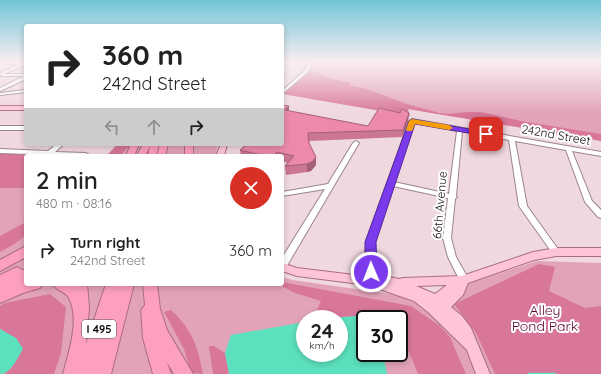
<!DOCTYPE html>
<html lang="en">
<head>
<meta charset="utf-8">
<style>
  body { margin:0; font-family:Quicksand,sans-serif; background:#f6f6f6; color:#222; height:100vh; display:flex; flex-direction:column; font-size:15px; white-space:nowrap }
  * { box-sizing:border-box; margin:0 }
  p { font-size:13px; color:#767676 }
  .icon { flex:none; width:22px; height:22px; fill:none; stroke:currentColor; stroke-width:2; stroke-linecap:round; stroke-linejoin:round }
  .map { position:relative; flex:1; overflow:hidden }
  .sheet { position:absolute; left:24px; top:154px; width:260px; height:132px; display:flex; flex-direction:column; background:#fff; border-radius:4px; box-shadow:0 2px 6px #0003 }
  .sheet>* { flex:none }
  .top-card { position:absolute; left:24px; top:24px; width:260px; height:122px; border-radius:4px; box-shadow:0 2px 6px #0003; background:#fff; color:#222; overflow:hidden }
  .speed { position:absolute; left:296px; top:310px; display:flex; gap:8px; font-size:20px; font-weight:700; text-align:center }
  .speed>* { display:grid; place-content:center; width:52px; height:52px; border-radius:50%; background:#fff; box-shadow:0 2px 6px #0003; line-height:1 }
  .speed small { font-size:10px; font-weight:400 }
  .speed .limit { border:2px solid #111; border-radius:6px; background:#fff; color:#111 }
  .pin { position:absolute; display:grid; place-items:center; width:34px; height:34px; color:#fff; margin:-17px; border-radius:8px; box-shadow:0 2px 6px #0006 }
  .me { position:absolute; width:44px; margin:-22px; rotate:359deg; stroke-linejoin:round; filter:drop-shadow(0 0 3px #0008) }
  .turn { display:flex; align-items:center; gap:14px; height:84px; padding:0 12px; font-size:18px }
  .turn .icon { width:52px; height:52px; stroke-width:2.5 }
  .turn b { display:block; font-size:28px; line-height:34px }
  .lanes { display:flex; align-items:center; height:38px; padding:0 12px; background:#0003; justify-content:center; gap:20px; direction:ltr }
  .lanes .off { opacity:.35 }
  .round { display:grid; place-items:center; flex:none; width:42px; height:42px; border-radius:21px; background:#f6f6f6 }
  .head { display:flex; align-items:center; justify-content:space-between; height:68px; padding:0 12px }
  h1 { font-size:24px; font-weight:600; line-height:30px }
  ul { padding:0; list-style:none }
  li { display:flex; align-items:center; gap:12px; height:56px; padding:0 12px }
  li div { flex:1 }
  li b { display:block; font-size:15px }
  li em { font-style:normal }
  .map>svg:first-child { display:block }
  .green { fill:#e2a3b8; fill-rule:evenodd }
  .forest { fill:#d8779a }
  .water { fill:#5ce1be }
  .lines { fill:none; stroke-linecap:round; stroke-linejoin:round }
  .stream { stroke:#5ce1be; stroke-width:2.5 }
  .minor-casing { stroke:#9b858c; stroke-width:2 }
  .major-casing { stroke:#ab6c82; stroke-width:2 }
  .highway-casing { stroke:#ab6c82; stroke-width:2 }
  .minor { fill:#fff; fill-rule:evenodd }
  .major { fill:#fec5d9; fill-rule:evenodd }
  .highway { fill:#fd9fc0; fill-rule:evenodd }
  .wall { fill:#cb7694 }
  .shaded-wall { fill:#a56078 }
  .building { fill:#ec89ac; stroke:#a56078 }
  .route { fill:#7c3aed; stroke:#51269a }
  .slow { fill:#f59e0b }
  .labels { text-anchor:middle; stroke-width:4; stroke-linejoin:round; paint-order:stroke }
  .shield { fill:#fff; stroke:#5a5557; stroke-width:1 }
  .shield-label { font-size:11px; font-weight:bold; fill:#140c0f }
  .street-label { font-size:12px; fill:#140c0f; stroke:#fff }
  .near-park-label { font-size:14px; fill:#5e0231; stroke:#fff }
</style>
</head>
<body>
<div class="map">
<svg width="601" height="374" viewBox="0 0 601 374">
  <rect width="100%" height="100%" fill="#f0d8df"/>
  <path class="green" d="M311 62H601V141L408 109 308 70Z
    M117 144H217L218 145 215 156H106Z
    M0 154 26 156V284H282V277L292 280 392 294H437L537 261 601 263V374H0ZM305 319H339V353H305ZM365 319H399V353H365Z"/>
  <path class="forest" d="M309 70 330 78 350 83 351 86 364 88 407 104 439 113 449 114 465 112H481L521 121 601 134V141L408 109 410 116 282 94Z
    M118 144H131L120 156H107Z
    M0 153 105 156H26V188H0Z
    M26 222V235L16 243 0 252V236Z
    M539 264 555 267 549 291 585 308 601 306V374H495L476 333 454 304Z
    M282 282 411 306 440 326 450 337 466 374H418L409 352 399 345V319H365V322L357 316 322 318 317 310 321 301 295 293 278 284H282Z
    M50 294 66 307 61 353 54 374H4L10 369 3 330 0 329V306L5 303Z
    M171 310C192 329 198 347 203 374L191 373 184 349 164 312Z
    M209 346H214L225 353 229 374H213Z"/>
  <path class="water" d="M357 316 365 322V353H383L387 374H229L225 353 231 335 305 322V353H339V319H319Z
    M0 329 16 338 23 349C18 357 11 374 0 374Z"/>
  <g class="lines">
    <path class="stream" d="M529 374H555"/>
    <g class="minor-casing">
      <path id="minor" d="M0 62H26V64L4 74H26V79L0 91V88L24 76H1L0 73 20 64H0Z
        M309 62H313L308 72 282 94V91L305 70Z
        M26 90V92L0 95V93Z
        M412 119 601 152V156L572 151 592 201 601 210V218L598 217 585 202 566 150 515 141 527 206 560 252 559 254 556 255 553 254 519 206 509 140 462 131 456 196 457 197 455 199 451 238 456 257 469 280 467 283 464 284 461 283 448 257 443 238 448 198 393 186 374 242 376 281 374 284 371 285 368 284 366 281V242L409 121ZM414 123 457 131 449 194 394 182Z
        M0 126H26V130H0Z
        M356 141 359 143 285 269 282 270V258L325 189 282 196V192L328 184 353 143Z
        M57 144H64L55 152 86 153 89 155 88 156 0 153V149L48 151Z"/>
    </g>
    <g class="major-casing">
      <path id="major" d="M0 106H26V110H0Z
        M221 144H227L224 156H216Z
        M556 248H601V256H556L534 260 468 283 463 295 451 307 462 316 471 328 490 374H476L467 350 428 312 414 301 368 285 297 276 282 271V263L297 268 371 277 385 276 399 279 403 278 462 276 533 252ZM447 285 435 294 416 286Z"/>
    </g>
    <g class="highway-casing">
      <path id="highway" d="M131 144H139L134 156H126Z
        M143 144H159L156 156H148L150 146 145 156H137Z
        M160 144H168L165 156H157Z
        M185 144H193V156H185Z
        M26 246V257L0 271V260Z
        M17 267 22 270 26 269V284H42L40 288 23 293 0 303V275Z
        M53 284H87L89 307 86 344 106 284H120L105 335 120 284H134L111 374H63C69 351 80 320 69 298 65 291 56 291 53 284Z
        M143 284H157L160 309 167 330 193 374H174L167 362 171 374H153L143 338 141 310 145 305Z"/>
    </g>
    <use href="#minor" class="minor"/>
    <use href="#major" class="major"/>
    <use href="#highway" class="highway"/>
  </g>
  <path class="wall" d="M289 106V111L368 126 400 113H409L408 121 402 137 309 141 316 165 311 171 307 172 286 175 285 166 288 163 282 161V156H241L240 150Z"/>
  <path class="shaded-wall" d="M289 106V114L285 110Z
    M409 113 408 121 402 137 403 130Z
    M277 152V156H273Z
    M316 157V165L311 171 307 172V164Z"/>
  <path class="building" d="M282 105 289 106 285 110 368 126 379 108 400 113 402 109 409 113 403 130 308 133 309 143 316 157 312 162 307 164 285 166 294 156 277 152 273 156H265L240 150 247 144H282Z"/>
  <linearGradient id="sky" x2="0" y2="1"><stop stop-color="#70c6d7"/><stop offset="0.54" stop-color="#f8edf1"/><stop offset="1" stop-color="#f8edf1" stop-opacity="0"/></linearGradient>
  <rect width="601" height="114" fill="url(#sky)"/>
  <path class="route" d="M412 119 486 132 489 134 486 136 415 124 376 242 377 272 375 276 371 277 367 276 365 272V242L409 121Z"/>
  <path class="slow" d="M412 119 449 125 453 128 449 130 415 124 412 131H407L406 130 409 121Z"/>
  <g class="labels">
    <rect class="shield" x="82" y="320" width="34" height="18" rx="3"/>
    <g class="shield-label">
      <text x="99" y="333">I 495</text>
    </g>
    <g class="street-label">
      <text transform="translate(556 135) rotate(10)" y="4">242nd Street</text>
      <text transform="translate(440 205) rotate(-85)" y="4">66th Avenue</text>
    </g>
    <g class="near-park-label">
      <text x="545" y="315">Alley<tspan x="545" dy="16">Pond Park</tspan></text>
    </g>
  </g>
</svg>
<div class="speed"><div>24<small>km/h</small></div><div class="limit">30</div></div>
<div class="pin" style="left:486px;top:134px;background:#d93025"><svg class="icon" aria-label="arrive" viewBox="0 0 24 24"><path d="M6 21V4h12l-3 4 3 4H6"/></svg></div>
<svg class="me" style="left:371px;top:272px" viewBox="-20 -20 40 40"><circle r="17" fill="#7c3aed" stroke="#fff" stroke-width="3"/><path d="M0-11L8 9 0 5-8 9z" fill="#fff"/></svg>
<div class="top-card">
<div class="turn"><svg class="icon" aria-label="right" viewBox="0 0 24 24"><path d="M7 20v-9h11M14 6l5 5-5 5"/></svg><div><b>360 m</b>242nd Street</div></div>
<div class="lanes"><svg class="icon off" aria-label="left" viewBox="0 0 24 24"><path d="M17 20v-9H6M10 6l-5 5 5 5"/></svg><svg class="icon off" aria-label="ahead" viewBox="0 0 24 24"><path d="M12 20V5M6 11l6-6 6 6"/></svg><svg class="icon" aria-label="right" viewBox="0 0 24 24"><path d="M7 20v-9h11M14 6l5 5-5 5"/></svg></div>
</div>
<section class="sheet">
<div class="head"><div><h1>2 min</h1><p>480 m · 08:16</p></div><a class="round" style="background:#d93025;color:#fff"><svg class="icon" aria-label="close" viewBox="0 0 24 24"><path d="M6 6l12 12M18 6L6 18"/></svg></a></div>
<ul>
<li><svg class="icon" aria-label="right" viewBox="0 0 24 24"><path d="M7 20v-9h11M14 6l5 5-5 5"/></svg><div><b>Turn right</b><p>242nd Street</p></div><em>360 m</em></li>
</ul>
</section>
</div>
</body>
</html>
